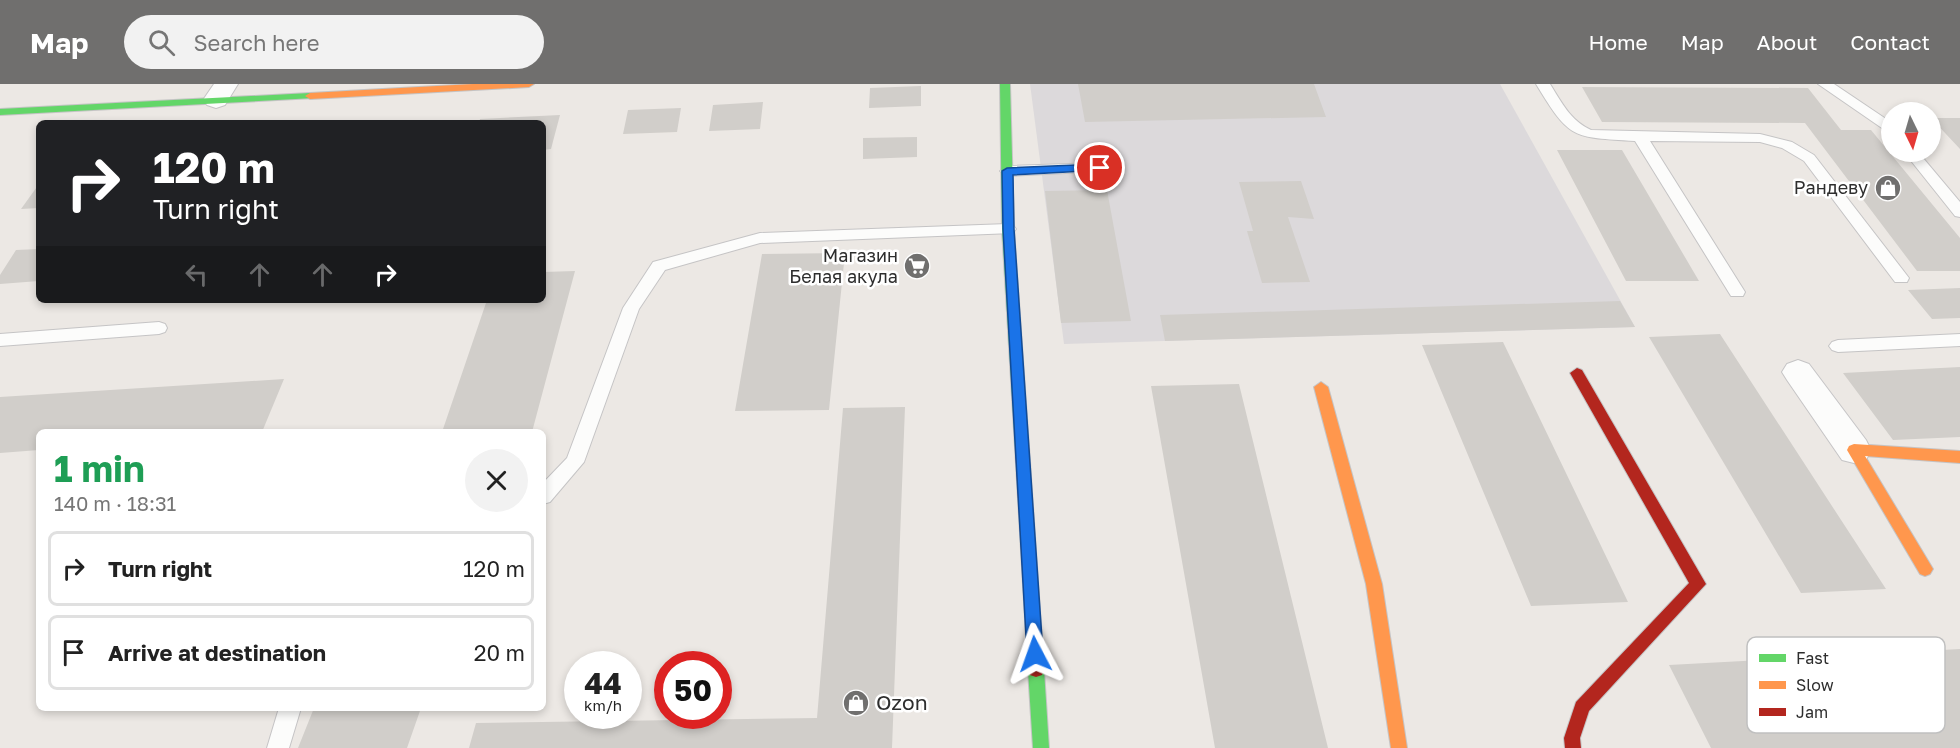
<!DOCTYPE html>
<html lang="en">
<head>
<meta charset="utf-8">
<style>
  body { margin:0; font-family:"Golos Text",sans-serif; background:#f2f2f2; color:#222; height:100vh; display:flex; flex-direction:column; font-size:22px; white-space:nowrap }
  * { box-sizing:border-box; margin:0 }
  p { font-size:20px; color:#767676 }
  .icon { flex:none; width:33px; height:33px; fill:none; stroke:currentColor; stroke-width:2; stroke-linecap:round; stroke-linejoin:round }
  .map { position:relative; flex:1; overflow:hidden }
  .sheet { position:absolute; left:36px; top:345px; width:510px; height:282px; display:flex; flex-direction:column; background:#fff; border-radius:9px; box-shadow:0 3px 9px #0003 }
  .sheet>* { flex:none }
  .top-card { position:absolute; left:36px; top:36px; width:510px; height:183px; border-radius:9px; box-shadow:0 3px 9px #0003; background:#202124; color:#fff; overflow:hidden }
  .needle { width:39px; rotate:175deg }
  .tools { position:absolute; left:1881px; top:18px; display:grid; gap:12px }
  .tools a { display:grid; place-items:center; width:60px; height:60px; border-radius:50%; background:#fff; box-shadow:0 3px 9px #0003; font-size:30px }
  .speed { position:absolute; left:564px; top:567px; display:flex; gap:12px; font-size:30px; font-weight:700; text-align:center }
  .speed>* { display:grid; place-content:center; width:78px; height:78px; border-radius:50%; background:#fff; box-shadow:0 3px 9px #0003; line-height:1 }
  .speed small { font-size:15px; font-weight:400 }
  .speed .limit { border:9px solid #d22; background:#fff; color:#111 }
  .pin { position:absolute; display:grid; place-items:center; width:51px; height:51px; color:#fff; margin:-26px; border:3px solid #fff; border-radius:50%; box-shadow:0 2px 6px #0007 }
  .me { position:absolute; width:66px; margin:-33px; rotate:356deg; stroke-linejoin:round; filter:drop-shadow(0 0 4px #0008) }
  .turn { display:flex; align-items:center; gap:21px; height:126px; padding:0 18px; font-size:27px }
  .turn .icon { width:78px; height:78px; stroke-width:2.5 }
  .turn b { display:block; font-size:42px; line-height:51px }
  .lanes { display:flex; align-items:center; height:57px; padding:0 18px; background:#0003; justify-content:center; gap:30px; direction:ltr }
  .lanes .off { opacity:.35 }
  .round { display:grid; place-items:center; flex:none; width:63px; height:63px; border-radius:32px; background:#f2f2f2 }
  .headline { display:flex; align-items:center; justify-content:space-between; height:102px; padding:0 18px }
  h1 { font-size:36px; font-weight:700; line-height:45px; color:#1e9e55 }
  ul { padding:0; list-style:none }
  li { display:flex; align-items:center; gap:18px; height:75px; margin:0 12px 9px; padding:0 6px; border:3px solid #e0e0e0; border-radius:9px }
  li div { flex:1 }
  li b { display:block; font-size:22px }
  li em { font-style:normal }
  header { display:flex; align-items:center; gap:36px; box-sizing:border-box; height:84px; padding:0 30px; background:#706f6e; color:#fff }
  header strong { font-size:28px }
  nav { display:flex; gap:33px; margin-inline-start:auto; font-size:21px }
  .search { width:420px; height:54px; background:#f2f2f2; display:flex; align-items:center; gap:15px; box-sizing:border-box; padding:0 21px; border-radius:33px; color:#767676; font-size:22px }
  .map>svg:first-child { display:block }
  .industrial { fill:#dcd9db }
  .building { fill:#d1ceca }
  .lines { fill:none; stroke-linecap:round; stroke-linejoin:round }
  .lane-casing { stroke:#c5c4c5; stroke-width:2 }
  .street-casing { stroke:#c5c4c5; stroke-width:2 }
  .fast-casing { stroke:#c5c4c5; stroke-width:2 }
  .slow-casing { stroke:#c5c4c5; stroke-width:2 }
  .jam-casing { stroke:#c5c4c5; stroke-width:2 }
  .lane { fill:#fcfcfb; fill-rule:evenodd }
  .street { fill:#fcfcfb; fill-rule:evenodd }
  .fast { fill:#63d668; fill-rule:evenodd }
  .slow { fill:#ff974d; fill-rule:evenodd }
  .jam { fill:#b3261e; fill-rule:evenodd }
  .route { fill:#1a73e8; stroke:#114b97; stroke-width:1.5 }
  .labels { text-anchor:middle; stroke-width:5; stroke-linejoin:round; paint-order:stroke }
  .poi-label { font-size:18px; fill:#2e2e2e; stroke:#fff; text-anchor:end }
  .near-poi-label { font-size:21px; fill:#2e2e2e; stroke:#fff; text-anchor:start }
  .key { fill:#fff; stroke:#c0c0c0; stroke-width:1.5 }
  .key-label { font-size:16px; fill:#2e2e2e }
</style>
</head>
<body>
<header>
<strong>Map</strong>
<div class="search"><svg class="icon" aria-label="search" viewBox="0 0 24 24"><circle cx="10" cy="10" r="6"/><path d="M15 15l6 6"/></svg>Search here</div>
<nav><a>Home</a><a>Map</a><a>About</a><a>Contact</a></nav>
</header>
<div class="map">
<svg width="1960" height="664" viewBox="0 0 1960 664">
  <rect width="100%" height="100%" fill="#ece8e4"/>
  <path class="industrial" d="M1030 0H1500L1635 243 1064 260Z"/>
  <path class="building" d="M1078 0H1314L1326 33 1085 38Z
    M921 2V22L869 24 870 4Z
    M1582 3 1808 4 1841 46H1871L1960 154V187H1917L1805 39 1602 38Z
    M763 18 760 45 709 47 713 21Z
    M681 24 677 48 623 50 628 26Z
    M560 31 551 65 543 66V39H479L480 35Z
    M1931 34H1960V65Z
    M917 53V73L863 75V54Z
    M1557 66H1622L1699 197H1626Z
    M1301 97 1314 135 1288 133 1310 198 1262 199 1247 147H1253L1239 98Z
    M39 100V124L21 125Z
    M1107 106 1131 237 1061 239 1045 107Z
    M39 165V197L0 200V191L16 166Z
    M845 169 829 326 735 327 762 170Z
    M575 187 532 348H442L487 216H543V188Z
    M1960 204V234L1932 235 1908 206Z
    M1620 217 1635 243 1165 257 1160 231Z
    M1720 250 1886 505 1801 509 1649 253Z
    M1503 258 1628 518 1531 522 1422 261Z
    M1960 283V353L1893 356 1843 289Z
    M284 295 262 348H39V366L0 369V313Z
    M1239 300 1328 664H1215L1151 302Z
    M905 323 892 664H469L476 639 817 634 843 324Z
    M1960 565V664H1711L1669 581Z
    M314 624H421L407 664H298Z"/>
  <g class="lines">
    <g class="lane-casing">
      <path id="lane" d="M1536 0H1550C1562 19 1570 36 1591 46L1760 50 1792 58 1814 71 1909 194 1907 198H1895L1804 77 1782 64 1760 58 1650 57 1745 208 1743 212H1731L1635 57C1572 53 1570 56 1536 0Z
        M1818 0H1834L1892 39V51Z
        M1904 68H1918L1960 118V133L1955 132Z
        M1100 79 1105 81 1107 84 1105 87 1007 92 1000 87 1007 82Z
        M1008 140 1013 141 1016 145 1013 149 760 159 665 186 639 225 584 378 550 418 543 420V399L567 374 623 224 653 178 760 149Z
        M159 238 165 240 167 244 165 248 159 250 0 262V250Z
        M1960 250V262L1838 268 1832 266 1829 262 1832 258 1838 256Z
        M279 624H301L289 664H267Z"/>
    </g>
    <g class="street-casing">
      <path id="street" d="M214 0H238L225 21 216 24 207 21 203 16Z
        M1798 276 1809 280 1866 356 1871 366 1866 376 1854 379 1842 376 1787 296 1782 288 1787 280Z"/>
    </g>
    <g class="fast-casing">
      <path id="fast" d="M1000 0H1010L1014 145 1029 363 1027 367H1017L1015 363 1002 145Z
        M310 9 315 12 314 14 0 31V25Z
        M1036 579 1042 581 1044 586 1049 664H1033L1028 586 1030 581Z"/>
    </g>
    <g class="slow-casing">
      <path id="slow" d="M473 0H534L529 3 310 15 305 12 310 9Z
        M1321 298 1328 303 1382 500 1407 664H1391L1366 500 1314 303Z
        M1854 360 1960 367V379L1865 372 1930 480 1933 485 1930 490 1925 492 1920 490 1847 366 1849 362Z"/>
    </g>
    <g class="jam-casing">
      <path id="jam" d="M1577 284 1582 286 1706 500 1589 627 1580 654 1581 664H1565L1564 654 1576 618 1689 499 1570 289Z
        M1022 358 1027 359 1029 363 1044 586 1042 591 1036 593 1030 591 1028 586 1015 363 1017 359Z"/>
    </g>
    <use href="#lane" class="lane"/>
    <use href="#street" class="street"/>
    <use href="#fast" class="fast"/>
    <use href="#slow" class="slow"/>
    <use href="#jam" class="jam"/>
  </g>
  <path class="route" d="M1100 80 1104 82V86L1013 91 1014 145 1043 570 1041 575 1035 577 1029 575 1027 570 1003 145 1002 87 1007 84Z"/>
  <defs>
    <g id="shop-disc" transform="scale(1.35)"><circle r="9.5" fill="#706f6e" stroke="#fff"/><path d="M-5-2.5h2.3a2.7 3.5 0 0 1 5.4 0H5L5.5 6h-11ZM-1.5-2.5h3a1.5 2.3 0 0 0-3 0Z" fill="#fff"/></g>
    <g id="supermarket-disc" transform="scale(1.35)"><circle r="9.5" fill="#706f6e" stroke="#fff"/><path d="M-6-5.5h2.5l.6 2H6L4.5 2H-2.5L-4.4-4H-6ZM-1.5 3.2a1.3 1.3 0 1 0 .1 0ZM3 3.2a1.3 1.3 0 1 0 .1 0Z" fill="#fff"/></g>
  </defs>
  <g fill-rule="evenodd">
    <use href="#shop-disc" x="1888" y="104"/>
    <use href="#supermarket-disc" x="917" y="182"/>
    <use href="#shop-disc" x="856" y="619"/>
  </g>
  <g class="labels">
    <g class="poi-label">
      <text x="1868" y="110">Рандеву</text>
      <text x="898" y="178">Магазин<tspan x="898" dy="21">Белая акула</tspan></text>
    </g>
    <g class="near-poi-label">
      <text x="876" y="626">Ozon</text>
    </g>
  </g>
  <rect x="1747" y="553" width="198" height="96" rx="9" class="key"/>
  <rect x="1759" y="570" width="27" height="8" fill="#63d668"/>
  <rect x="1759" y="597" width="27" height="8" fill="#ff974d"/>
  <rect x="1759" y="624" width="27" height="8" fill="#b3261e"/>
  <g class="key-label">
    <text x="1796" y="580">Fast</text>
    <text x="1796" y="607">Slow</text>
    <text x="1796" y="634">Jam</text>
  </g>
</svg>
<div class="tools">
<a><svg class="needle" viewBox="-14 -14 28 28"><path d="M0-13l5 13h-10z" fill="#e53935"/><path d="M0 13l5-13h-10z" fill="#767676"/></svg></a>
</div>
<div class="speed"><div>44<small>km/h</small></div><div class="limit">50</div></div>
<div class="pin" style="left:1100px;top:84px;background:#d93025"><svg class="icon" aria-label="arrive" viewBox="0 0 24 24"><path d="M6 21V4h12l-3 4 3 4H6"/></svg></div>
<svg class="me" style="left:1035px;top:570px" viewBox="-20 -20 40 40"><path d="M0-17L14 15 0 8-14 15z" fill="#1a73e8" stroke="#fff" stroke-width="4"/></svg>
<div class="top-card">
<div class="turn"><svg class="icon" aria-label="right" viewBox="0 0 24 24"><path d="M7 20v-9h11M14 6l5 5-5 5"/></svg><div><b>120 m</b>Turn right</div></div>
<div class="lanes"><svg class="icon off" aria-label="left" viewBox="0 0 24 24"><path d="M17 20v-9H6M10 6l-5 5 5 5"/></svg><svg class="icon off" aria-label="ahead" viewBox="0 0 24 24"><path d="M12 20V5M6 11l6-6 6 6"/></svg><svg class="icon off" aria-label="ahead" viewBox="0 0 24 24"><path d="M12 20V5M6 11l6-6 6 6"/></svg><svg class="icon" aria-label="right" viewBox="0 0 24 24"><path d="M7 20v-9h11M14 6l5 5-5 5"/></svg></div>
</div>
<section class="sheet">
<div class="headline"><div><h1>1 min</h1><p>140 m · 18:31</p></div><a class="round"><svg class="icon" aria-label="close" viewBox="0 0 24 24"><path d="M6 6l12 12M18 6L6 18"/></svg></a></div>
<ul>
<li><svg class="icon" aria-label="right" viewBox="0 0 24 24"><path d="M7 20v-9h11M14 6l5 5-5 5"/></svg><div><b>Turn right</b></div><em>120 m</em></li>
<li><svg class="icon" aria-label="arrive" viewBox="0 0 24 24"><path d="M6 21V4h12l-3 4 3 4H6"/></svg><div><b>Arrive at destination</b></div><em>20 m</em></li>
</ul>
</section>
</div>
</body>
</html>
